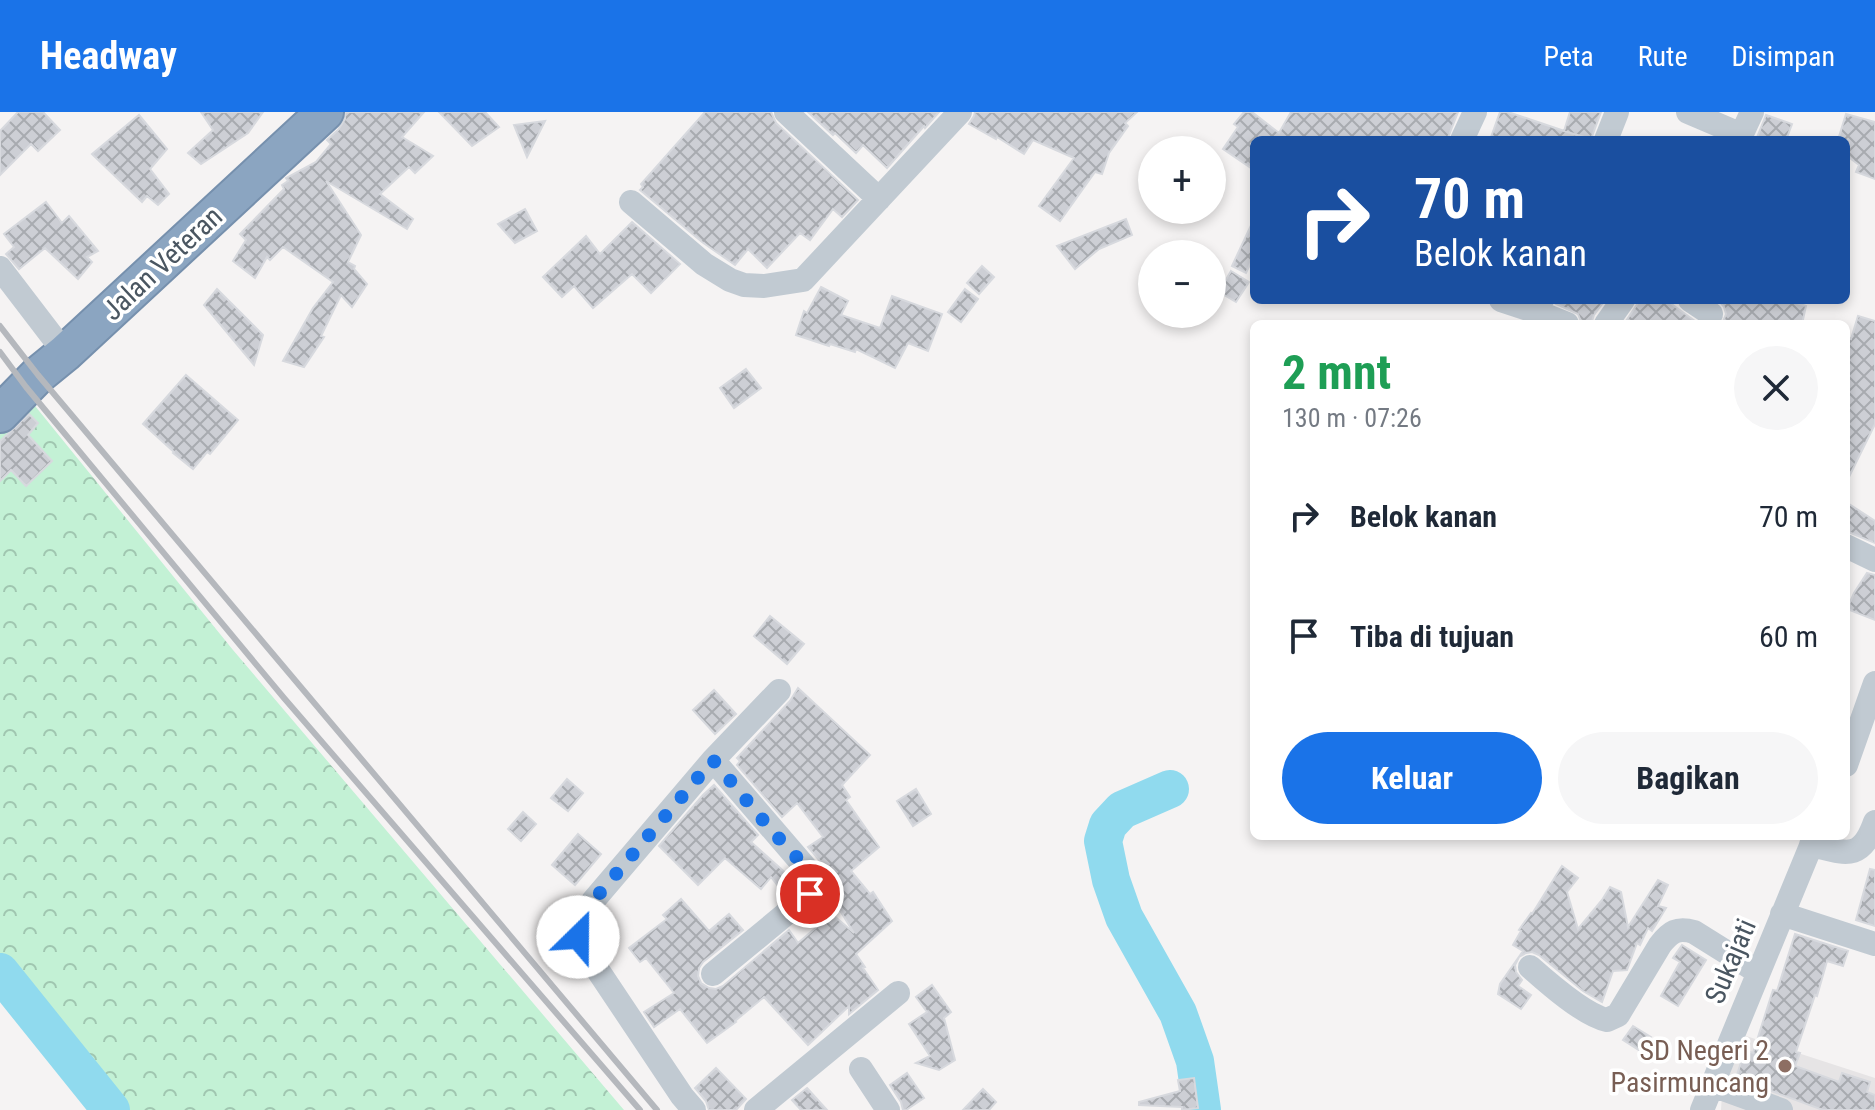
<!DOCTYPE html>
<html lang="id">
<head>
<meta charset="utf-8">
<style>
  body { margin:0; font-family:"Roboto Condensed",sans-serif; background:#f6f6f7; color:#1f2937; height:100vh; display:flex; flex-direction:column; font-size:30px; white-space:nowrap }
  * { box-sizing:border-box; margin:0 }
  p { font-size:26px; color:#747a83 }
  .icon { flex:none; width:44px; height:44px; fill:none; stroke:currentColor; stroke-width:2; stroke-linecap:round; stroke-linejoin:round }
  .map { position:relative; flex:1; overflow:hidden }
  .panel { position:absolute; left:1250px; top:208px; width:600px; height:520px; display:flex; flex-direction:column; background:#fff; border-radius:12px; box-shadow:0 4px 12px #0003 }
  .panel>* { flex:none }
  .top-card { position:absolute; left:1250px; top:24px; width:600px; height:168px; border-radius:12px; box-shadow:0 4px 12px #0003; background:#1a4fa0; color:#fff; overflow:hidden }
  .fabs { position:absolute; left:1138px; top:24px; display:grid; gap:16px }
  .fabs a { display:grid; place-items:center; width:88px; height:88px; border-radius:50%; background:#fff; box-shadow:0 4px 12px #0003; font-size:40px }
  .pin { position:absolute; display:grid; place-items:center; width:68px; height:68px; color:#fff; margin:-34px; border:4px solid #fff; border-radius:50%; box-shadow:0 2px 8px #0007 }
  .me { position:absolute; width:88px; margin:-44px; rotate:23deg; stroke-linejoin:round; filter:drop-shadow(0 0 6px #0008) }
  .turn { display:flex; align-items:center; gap:28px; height:168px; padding:0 32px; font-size:36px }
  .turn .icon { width:104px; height:104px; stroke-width:2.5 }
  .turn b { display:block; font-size:56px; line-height:68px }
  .round { display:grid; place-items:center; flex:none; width:84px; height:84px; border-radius:42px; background:#f6f6f7 }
  .headline { display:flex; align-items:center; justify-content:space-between; height:136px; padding:0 32px }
  h1 { font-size:48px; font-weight:700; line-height:60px; color:#1e9e55 }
  .primary-button { display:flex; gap:16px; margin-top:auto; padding:16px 32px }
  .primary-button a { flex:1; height:92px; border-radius:48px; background:#1a73e8; color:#fff; font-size:32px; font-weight:700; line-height:92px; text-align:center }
  .primary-button a+a { background:#f6f6f7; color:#1f2937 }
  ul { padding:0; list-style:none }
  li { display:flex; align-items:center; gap:24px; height:120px; padding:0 32px }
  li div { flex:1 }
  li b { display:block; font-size:30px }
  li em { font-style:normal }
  header { display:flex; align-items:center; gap:48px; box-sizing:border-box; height:112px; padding:0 40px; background:#1a73e8; color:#fff }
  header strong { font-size:38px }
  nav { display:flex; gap:44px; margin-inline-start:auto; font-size:28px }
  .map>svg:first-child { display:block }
  .education { fill:#e6e4e5 }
  .forest { fill:url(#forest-crowns) }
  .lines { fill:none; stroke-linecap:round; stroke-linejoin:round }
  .river { stroke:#90daee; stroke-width:38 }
  .building { fill:url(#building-cross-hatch); stroke:#d7d9de; stroke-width:2 }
  .highway-casing { stroke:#7690ad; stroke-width:40 }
  .minor { stroke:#c1cad2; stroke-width:24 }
  .highway { stroke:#8ba5c1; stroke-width:36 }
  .rail { stroke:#b5b8bd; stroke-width:6 }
  .route { stroke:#1a73e8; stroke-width:14; stroke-dasharray:0 25.2 }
  .education-dot { fill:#8d6e63; stroke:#fff; stroke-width:3 }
  .labels { text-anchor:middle; stroke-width:7; stroke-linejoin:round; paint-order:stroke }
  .street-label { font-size:28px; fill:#4a5661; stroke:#fff }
  .education-label { font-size:28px; fill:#785e54; stroke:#fff; text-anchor:end }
</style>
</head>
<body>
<header>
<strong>Headway</strong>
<nav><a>Peta</a><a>Rute</a><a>Disimpan</a></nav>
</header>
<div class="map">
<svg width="1875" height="998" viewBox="0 0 1875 998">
  <defs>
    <pattern id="forest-crowns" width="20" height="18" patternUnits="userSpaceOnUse" patternTransform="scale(2)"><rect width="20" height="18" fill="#c3f1d5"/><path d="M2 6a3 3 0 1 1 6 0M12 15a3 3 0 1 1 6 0" fill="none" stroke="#a0c6b0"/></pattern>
    <pattern id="building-cross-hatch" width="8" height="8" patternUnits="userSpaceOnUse" patternTransform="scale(2)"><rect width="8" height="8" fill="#cdcfd5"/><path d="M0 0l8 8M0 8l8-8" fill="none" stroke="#a8abb0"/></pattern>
  </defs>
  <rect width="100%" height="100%" fill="#f5f3f3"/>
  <path class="education" d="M1743 923 1875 966V998H1721L1722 982Z"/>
  <path class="forest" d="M14 268 233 538 624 998H111L0 860V283Z"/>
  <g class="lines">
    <path class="river" d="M1170 677 1122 698 1108 713 1103 729 1111 768 1124 805 1178 901 1195 949 1202 998
      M0 860 111 998"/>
  </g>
  <path class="building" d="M18 0H43L60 18 38 39 31 32 0 63V19Z
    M201 0H263L248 21 201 52 188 41 213 18Z
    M345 0H424L402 25 433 44 415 61 409 55 380 82 413 107 407 117 326 69 361 123 348 150 355 154 354 157 367 172 352 195 341 183 321 224 324 225 304 255 283 249 313 196 333 170 283 135 270 148 267 145 255 166 233 149 246 128 240 122 284 77 282 73 288 69 286 66 316 50 331 32 327 28 338 18 345 7Z
    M439 0H485L499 15 472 34Z
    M705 0H771L776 11 858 88 842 105 833 97 810 128 800 121 767 156 748 137 735 153 702 130 640 78 643 75 641 72Z
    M808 0H939L925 16 924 14 887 56 863 33 856 41 835 21 833 23Z
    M975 0H1137L1125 11 1128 14 1109 41 1102 62 1095 60 1060 109 1039 94 1074 46 1033 28 1024 42 997 25 996 27 969 12 974 4Z
    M1244 0H1252L1279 21 1291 0H1458L1447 28H1254V58L1223 37 1238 15 1234 12Z
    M1500 0H1508L1582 25 1581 28H1490Z
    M1570 0H1601L1591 27 1564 19Z
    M1846 2 1875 10V67L1856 60 1859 53 1846 43V28H1838Z
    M139 3 167 37 150 57 169 82 158 93 147 84 142 90 92 42Z
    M1766 3 1792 12 1786 28H1756Z
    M545 9 527 45 514 13Z
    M46 90 62 111 69 104 98 139 87 145 92 150 78 167 45 136 19 157 6 142 14 135 4 122Z
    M525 97 537 119 515 131 498 112Z
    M1126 107 1132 123 1099 137 1075 157 1057 134Z
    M1254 107V144L1246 161 1232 154Z
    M632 110 680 152 651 181 632 162 593 196 574 174 562 185 543 165 586 124 600 142Z
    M982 154 994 165 979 182 967 171Z
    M1231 159 1249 170 1236 190 1219 180Z
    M821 175 848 189 841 203 880 216 892 184 942 202 928 239 908 231 895 256 856 237 855 240 830 232 829 234 796 223 804 199 807 201Z
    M217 177 263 223 254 253 204 193Z
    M965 177 978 187 961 210 948 200Z
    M1557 188H1605L1594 203 1591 212H1582L1578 202 1556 192Z
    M1640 188H1666L1699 212H1624Z
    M1721 188H1788L1806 194 1802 212H1722L1726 202 1724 195 1720 190Z
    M1858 204 1875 209V312L1846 371V224L1851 227Z
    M746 257 761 276 734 296 720 276Z
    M186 263 238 308 210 342 207 340 193 357 173 341 174 340 143 312Z
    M29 302 38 311 28 323 52 349 26 374 11 358 0 369V329Z
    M1846 390 1875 409V431L1846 419Z
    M1867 461 1875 463V508L1847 497 1854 481Z
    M770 504 804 532 787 552 754 524Z
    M798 576 870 643 842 673 850 685 846 688 879 735 851 759 870 782 873 780 892 809 856 842 865 855 863 856 878 878 849 902V894L808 933 764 885 735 909 736 910 707 931 680 897 654 915 644 900 674 881 646 846 640 850 629 836 667 807 663 803 681 787 709 819 729 802 743 818 703 850 699 856 698 864 701 871 709 876 716 877 723 874 789 818 798 831 832 802 854 821 829 781 833 770 830 761 808 735 823 725 797 691 782 705 737 653 740 649 737 646 790 589Z
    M714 578 736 602 715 622 693 598Z
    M567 667 583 681 568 699 551 686Z
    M714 673 758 723 751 730 798 772 785 783 771 765 761 777 725 746 698 773 659 734 703 683Z
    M916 677 931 702 913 714 897 689Z
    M523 700 536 712 521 729 508 717Z
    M578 722 601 742 575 773 552 753Z
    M1562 754 1578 766 1567 780 1578 817 1602 788 1610 775 1621 780 1628 815 1658 768 1668 773 1658 794 1666 796 1652 819 1648 816 1640 833 1637 831 1627 858 1613 859 1602 890 1583 879 1539 843 1532 840 1526 841 1519 845 1515 853 1516 860 1522 868 1518 874 1531 883 1521 897 1498 882 1500 872 1523 839 1513 833 1521 819 1519 818 1531 801 1532 802Z
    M1870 757 1875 758V814L1856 808Z
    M1795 822 1848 839 1843 854 1827 849 1817 884 1815 883 1796 940 1800 941 1795 954 1839 970 1842 961 1870 970 1867 980 1875 983V998H1823L1736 966 1745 938 1753 941 1773 878 1777 879Z
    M1682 833 1706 848 1678 894 1661 884 1680 850 1673 846Z
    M932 873 951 900 944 906 955 948 939 958 916 951 930 944 909 912 927 900 916 885Z
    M1633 914 1651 925 1642 940 1623 928Z
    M716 956 746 987 736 998H709L706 989 695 976Z
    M907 961 924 986 906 998H903L901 990 890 973Z
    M1194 966 1198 996 1182 998V995L1139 993V990L1180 979 1178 968Z
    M807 976 827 998H801L792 988Z
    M983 977 996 990 989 998H963Z"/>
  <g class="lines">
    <g class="highway-casing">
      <path id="highway" d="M0 302 38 263 65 241 325 0"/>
    </g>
    <path class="minor" d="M786 0 879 87
      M1688 0 1742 23
      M1462 28 1475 0
      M1606 28 1617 0
      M1739 28 1752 0
      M631 90 704 152 730 168 744 173 764 174 803 168 960 0
      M0 156 65 241
      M1501 188 1537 200 1542 188
      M1690 188 1711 202
      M1537 200 1567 212
      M1606 212 1623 188
      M1846 434 1875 448
      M713 648 818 770 810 782 713 862
      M1846 653 1875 571
      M1811 733C1845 741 1861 750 1875 710
      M1782 802 1875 832
      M1530 855C1548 871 1584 903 1607 908L1618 903 1660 833C1670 820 1677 815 1694 820L1758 860
      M861 957 888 998
      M1712 973 1781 998
      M694 998 682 984 581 833 577 818 593 789 713 648 779 579
      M756 998 898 881
      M1702 998 1815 724"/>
    <use href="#highway" class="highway"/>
    <path class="rail" d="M0 214 38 263 657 998
      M0 240 26 275 284 586 640 998"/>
  </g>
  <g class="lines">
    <path class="route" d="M578 825C577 811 586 800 593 789L713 648 772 719 814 764 818 772 810 782"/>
  </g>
  <circle class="education-dot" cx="1785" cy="954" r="8"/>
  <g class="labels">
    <g class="street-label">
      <text transform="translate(162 151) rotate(-43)" y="10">Jalan Veteran</text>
      <text transform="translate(1730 849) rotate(-67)" y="10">Sukajati</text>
    </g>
    <g class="education-label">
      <text x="1769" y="948">SD Negeri 2<tspan x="1769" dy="32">Pasirmuncang</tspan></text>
    </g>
  </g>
</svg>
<div class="fabs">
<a>+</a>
<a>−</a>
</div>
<div class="pin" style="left:810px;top:782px;background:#d93025"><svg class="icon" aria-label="arrive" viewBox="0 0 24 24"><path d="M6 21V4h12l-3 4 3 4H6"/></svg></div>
<svg class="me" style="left:578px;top:825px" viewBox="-20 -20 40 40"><circle r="19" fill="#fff"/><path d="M0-13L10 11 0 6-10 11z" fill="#1a73e8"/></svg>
<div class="top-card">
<div class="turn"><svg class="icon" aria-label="right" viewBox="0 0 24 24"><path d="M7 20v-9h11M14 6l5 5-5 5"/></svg><div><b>70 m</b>Belok kanan</div></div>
</div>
<section class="panel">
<div class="headline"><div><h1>2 mnt</h1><p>130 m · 07:26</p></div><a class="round"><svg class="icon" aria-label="close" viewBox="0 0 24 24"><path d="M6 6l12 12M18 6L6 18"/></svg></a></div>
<ul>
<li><svg class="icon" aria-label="right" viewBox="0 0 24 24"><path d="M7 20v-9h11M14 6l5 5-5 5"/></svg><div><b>Belok kanan</b></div><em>70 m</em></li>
<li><svg class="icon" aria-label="arrive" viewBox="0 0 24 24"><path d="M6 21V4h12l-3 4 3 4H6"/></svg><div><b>Tiba di tujuan</b></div><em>60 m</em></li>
</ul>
<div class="primary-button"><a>Keluar</a><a>Bagikan</a></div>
</section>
</div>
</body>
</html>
